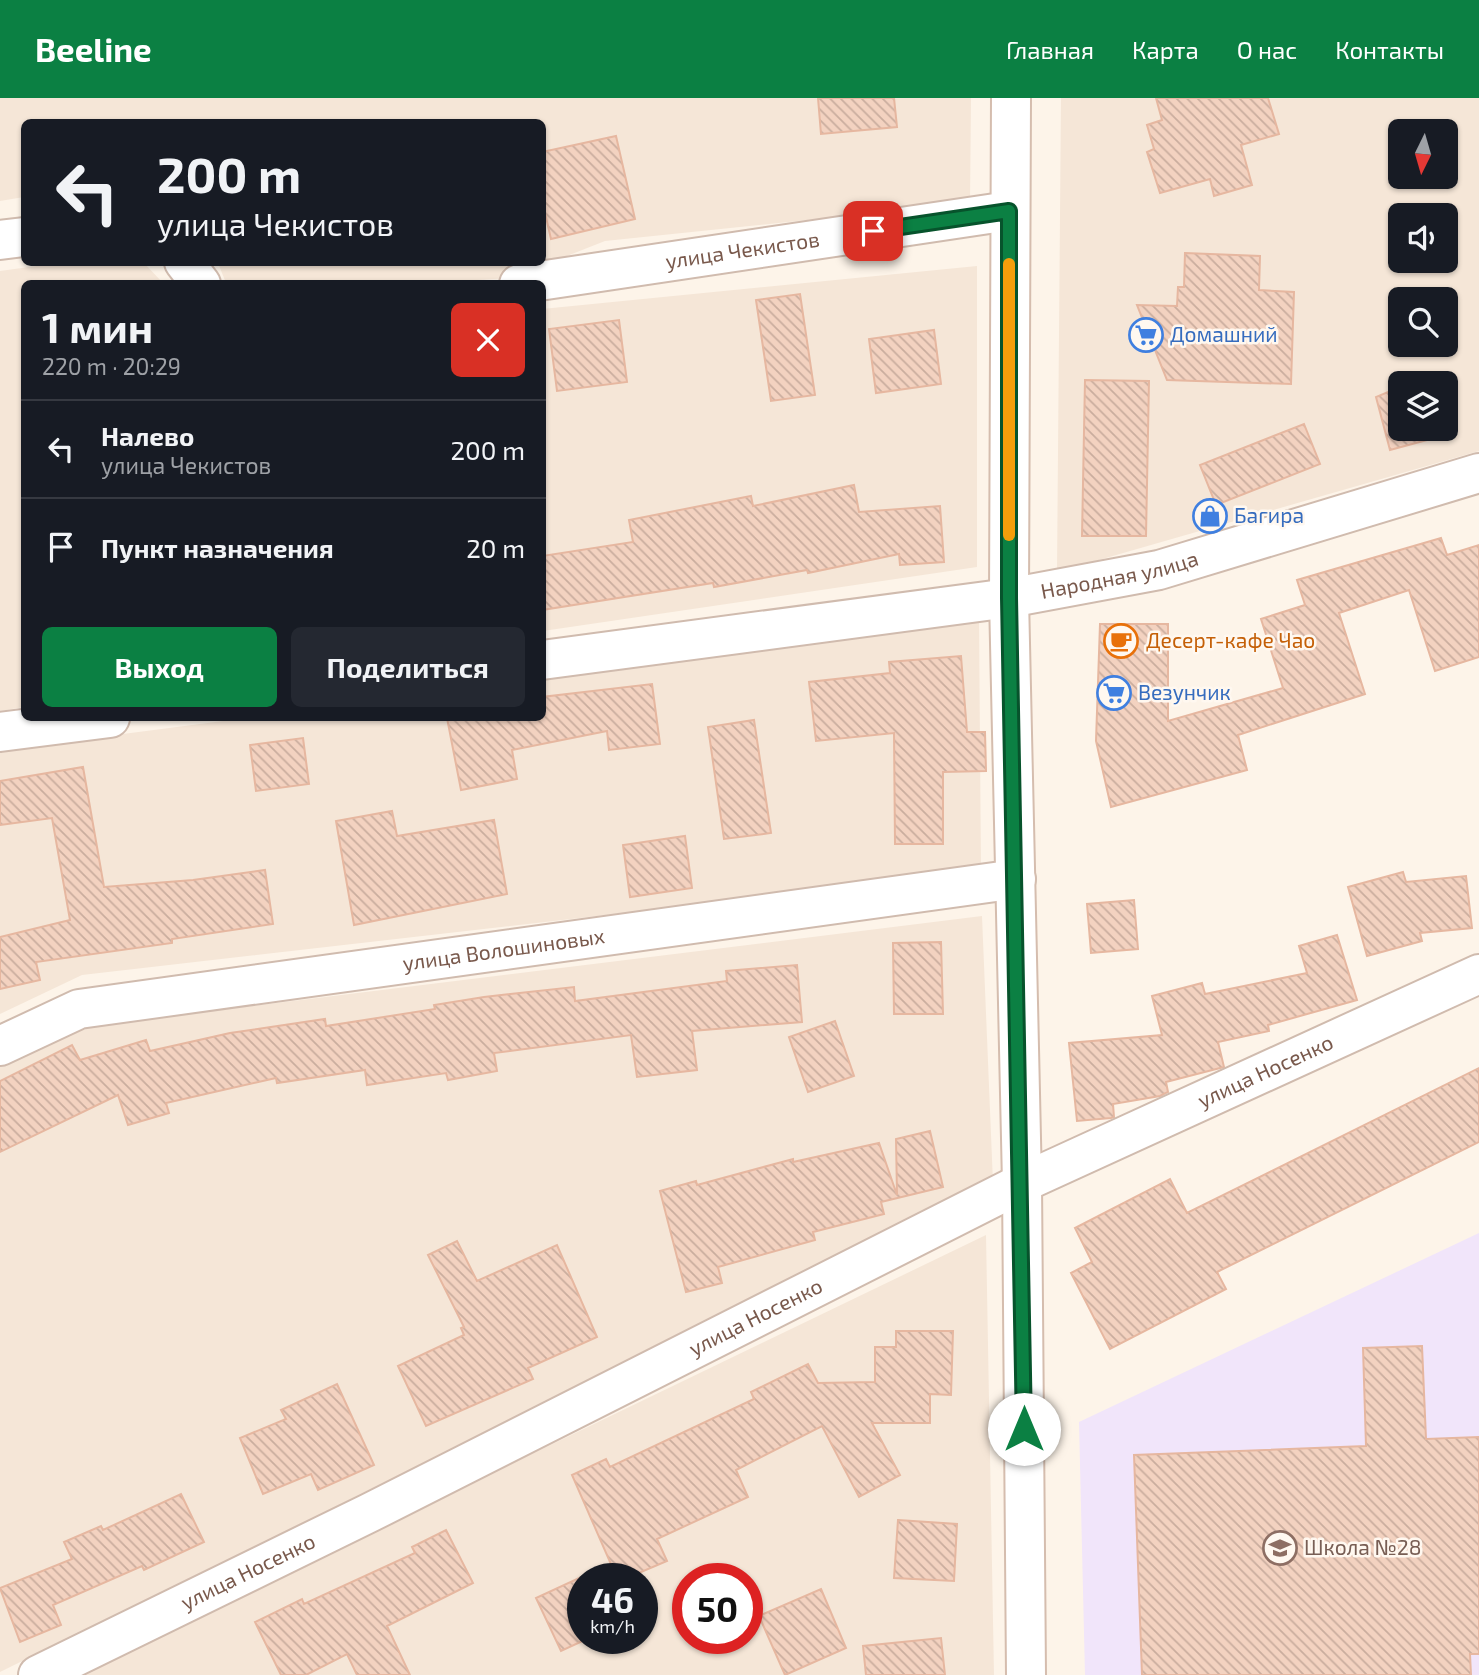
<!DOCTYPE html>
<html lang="ru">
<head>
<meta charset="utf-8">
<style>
  body { margin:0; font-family:"Exo 2",sans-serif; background:#242831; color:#f1f3f6; height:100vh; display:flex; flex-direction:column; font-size:26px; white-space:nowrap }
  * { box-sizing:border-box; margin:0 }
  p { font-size:23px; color:#9ea1a6 }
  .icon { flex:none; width:38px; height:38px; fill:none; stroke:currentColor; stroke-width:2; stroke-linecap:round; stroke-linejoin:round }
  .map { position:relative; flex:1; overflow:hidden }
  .panel { position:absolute; left:21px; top:182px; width:525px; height:441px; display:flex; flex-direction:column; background:#171b24; border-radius:10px; box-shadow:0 2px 5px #0004 }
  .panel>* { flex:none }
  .banner { position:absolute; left:21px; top:21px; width:525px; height:147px; border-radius:10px; box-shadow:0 2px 5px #0004; background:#171b24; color:#f1f3f6; overflow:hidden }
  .needle { width:46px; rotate:185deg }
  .buttons { position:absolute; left:1388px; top:21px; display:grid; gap:14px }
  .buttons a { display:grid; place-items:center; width:70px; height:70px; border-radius:10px; background:#171b24; box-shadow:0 2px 5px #0004; font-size:35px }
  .speed { position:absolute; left:567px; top:1465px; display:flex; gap:14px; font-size:35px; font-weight:700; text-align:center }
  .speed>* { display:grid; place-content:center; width:91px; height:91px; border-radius:50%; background:#171b24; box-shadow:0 2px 5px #0004; line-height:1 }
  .speed small { font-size:18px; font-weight:400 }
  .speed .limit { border:10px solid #d22; background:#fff; color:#111 }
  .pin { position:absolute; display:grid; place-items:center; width:60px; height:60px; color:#fff; margin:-30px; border-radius:14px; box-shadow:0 4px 10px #0006 }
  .me { position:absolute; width:77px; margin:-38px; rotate:0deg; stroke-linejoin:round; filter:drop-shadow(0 0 5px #0008) }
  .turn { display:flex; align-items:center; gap:24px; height:147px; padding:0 21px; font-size:32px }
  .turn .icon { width:91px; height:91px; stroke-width:2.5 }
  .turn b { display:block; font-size:49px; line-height:60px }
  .round { display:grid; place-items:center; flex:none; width:74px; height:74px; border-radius:10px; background:#242831 }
  .headline { display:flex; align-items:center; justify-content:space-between; height:119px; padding:0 21px }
  h1 { font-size:42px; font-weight:700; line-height:52px }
  .button { display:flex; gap:14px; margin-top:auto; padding:14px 21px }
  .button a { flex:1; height:80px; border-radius:10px; background:#0b8043; color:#fff; font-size:28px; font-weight:700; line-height:80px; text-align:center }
  .button a+a { background:#242831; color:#f1f3f6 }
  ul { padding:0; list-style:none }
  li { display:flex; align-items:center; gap:21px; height:98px; padding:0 21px; border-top:2px solid #363941 }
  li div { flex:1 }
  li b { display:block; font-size:26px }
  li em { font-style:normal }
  header { display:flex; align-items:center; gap:42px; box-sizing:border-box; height:98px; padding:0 35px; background:#0b8043; color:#fff }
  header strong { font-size:33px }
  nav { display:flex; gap:38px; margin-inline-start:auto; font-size:24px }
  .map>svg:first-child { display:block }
  .residential { fill:#f5e6d7; fill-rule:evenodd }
  .education { fill:#f1e5fa }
  .building { fill:url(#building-back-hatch); stroke:#e6b7a0; stroke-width:2 }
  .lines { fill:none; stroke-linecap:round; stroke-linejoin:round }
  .minor-casing { stroke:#d0bbae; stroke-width:42 }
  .secondary-casing { stroke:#d5bdae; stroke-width:42 }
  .minor { stroke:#fff; stroke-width:38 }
  .secondary { stroke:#fff; stroke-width:38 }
  .route-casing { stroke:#07532c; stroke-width:18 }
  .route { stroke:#0b8043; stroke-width:12 }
  .slow { stroke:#f59e0b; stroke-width:12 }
  .labels { text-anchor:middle; stroke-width:5; stroke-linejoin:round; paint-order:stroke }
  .street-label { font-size:21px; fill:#79594c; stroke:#fff8f0 }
  .shop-label { font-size:21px; fill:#366cbe; stroke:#fff8f0; text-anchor:start }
  .food-label { font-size:21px; fill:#c56008; stroke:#fff8f0; text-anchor:start }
  .education-label { font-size:21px; fill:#785e54; stroke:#fff8f0; text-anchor:start }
</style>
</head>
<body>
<header>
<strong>Beeline</strong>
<nav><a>Главная</a><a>Карта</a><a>О нас</a><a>Контакты</a></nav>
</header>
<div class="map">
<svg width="1479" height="1577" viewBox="0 0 1479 1577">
  <defs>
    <pattern id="building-back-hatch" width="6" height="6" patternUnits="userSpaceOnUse" patternTransform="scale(1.75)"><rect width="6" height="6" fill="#f3d2c0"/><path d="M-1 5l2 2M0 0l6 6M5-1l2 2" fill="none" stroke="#caad9e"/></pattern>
  </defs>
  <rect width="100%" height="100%" fill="#fdf4e9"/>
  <path class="residential" d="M0 0H971L970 105 605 143 511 180 413 186 226 185 218 165 542 164V24H24V99L0 103Z
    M1061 0H1479V353L1057 474ZM1400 33H1446V79H1400ZM1400 117H1446V163H1400ZM1400 201H1446V247H1400ZM1400 285H1446V331H1400Z
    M65 164 144 165 163 185 24 186V609L0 613V173Z
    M977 168V469L543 533 542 211Z
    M979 522 981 774 82 877 0 916V652L246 620H542L543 580Z
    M982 818 993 1085 0 1574V963L66 931Z
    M986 1137 994 1577H79L188 1522ZM583 1480H642V1540H583ZM688 1480H747V1540H688Z"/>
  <path class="education" d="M1479 1135V1577H1085L1079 1324Z"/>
  <path class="building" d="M818 0H894L897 29 821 36Z
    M1156 0H1268L1279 36 1241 47 1252 87 1214 98 1210 81 1160 95 1147 54 1154 51 1147 27 1162 22Z
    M616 38 635 121 551 141 542 102V54Z
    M1185 155 1260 158 1259 192 1294 194 1291 286 1167 282 1137 207 1177 208 1178 189H1184Z
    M800 196 815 297 771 303 756 202Z
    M619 222 627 284 557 293 549 231Z
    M934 232 941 286 876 295 869 241Z
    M1437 275 1440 285H1410Z
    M1085 282 1149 283 1146 438H1082Z
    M1400 289V331H1446V306L1453 335 1390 352 1376 299Z
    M1304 326 1320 366 1216 407 1200 367Z
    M854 387 859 414 940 408 944 464 900 467 899 456 808 475 807 472 714 489 713 485 542 512V458L633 444 629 422 751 398 753 408Z
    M1441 440 1447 457 1479 447V559L1435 573 1409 492 1339 515 1365 596 1238 637 1247 672 1111 709 1096 643 1100 526H1168V623L1283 590 1261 521 1305 507 1297 482Z
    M961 558 967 634H985L986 673 943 674V746H895L894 635 816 643 809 584 890 575 889 564Z
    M652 586 660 646 609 652 607 633 512 652 517 681 461 692 447 620H542V599Z
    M754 622 771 735 724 741 708 629Z
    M303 640 309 686 256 693 250 647Z
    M83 669 104 789 193 782 265 772 273 826 172 841V845L36 864 40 882 0 891V839L70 822 52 720 0 727V683Z
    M392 713 397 738 494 722 507 796 354 827 336 723Z
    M685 738 692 790 630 799 623 747Z
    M1403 774 1406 784 1466 778 1472 830 1420 835 1422 843 1367 858 1348 789Z
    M1134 802 1138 851 1091 855 1087 806Z
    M1337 837 1357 902 1268 927 1269 933 1218 944 1224 969 1166 984 1168 994 1160 998 1113 1006 1114 1019 1111 1020 1077 1023 1069 945 1162 937 1152 898 1202 885 1205 896 1307 875 1299 848Z
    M941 844 943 916H894L893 845Z
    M797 867 802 924 692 933 697 972 637 979 631 937 494 955 497 973 448 982 446 975 367 987 365 972 277 985 276 980 166 1005 169 1015 128 1027 118 997 0 1054V983L72 947 80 962 146 942 150 953 230 935 325 921 326 928 435 911 434 907 484 899 574 889 575 903 727 883 726 873Z
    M835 923 854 978 808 994 789 939Z
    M1479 970V1044L1217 1174 1226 1191 1110 1251 1071 1175 1092 1164 1075 1130 1170 1081 1187 1115Z
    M930 1033 943 1089 881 1104 884 1116 813 1134 815 1142 718 1169 722 1185 686 1194 660 1093 696 1083 697 1087 793 1061V1064L879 1045 897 1097 896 1041Z
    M457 1143 477 1183 557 1147 597 1239 528 1270 533 1281 426 1328 398 1268 464 1237 461 1230 464 1229 428 1157Z
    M896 1233H953L951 1297 930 1296V1325H872L900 1377 859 1399 822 1328 736 1372 748 1399 657 1441 667 1463 627 1480H617L572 1377 606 1361 610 1369 754 1301 751 1294 808 1266 818 1285 875 1284V1249H896Z
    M1422 1248 1426 1341 1479 1339V1556H1470L1471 1577H1142L1134 1357 1366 1348 1363 1250Z
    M337 1286 374 1367 318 1392 311 1376 263 1396 240 1340 286 1321 281 1312Z
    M181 1396 204 1444 144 1472 142 1468 53 1507 61 1527 20 1544 0 1490 72 1461 64 1444 101 1428 103 1432Z
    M898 1422 957 1426 954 1483 894 1480Z
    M446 1432 473 1485 387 1528 410 1577H357L347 1556 306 1577H281L255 1524 302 1501 304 1506 415 1455 412 1449Z
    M592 1474 595 1480H583V1540H589L561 1553 536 1500Z
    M821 1491 846 1550 785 1577 759 1518Z
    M941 1540 945 1577H866L863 1548Z"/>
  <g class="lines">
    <g class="minor-casing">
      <g id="minor">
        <path d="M0 142 24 139"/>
        <path d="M184 164 201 186"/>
        <path id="s1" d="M519 186 1009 113"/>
        <path id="s2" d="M542 562 1009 500 1159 472 1479 375"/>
        <path d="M0 634 110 620"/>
        <path id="s3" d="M0 948 79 911 1016 781"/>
        <path id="s4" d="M38 1577 369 1415 1022 1085 1479 876"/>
      </g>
    </g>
    <g class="secondary-casing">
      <path id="secondary" d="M1011 0 1009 500 1022 1085 1026 1577"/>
    </g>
    <use href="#minor" class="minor"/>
    <use href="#secondary" class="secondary"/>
  </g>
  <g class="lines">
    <g class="route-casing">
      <path id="route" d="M873 133 1009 113V500L1024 1331"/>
    </g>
    <use href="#route" class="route"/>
    <path class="slow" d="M1009 166V437"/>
  </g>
  <defs>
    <g id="supermarket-ring" transform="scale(1.75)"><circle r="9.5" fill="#fff8f0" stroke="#3f7fe0" stroke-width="1.5"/><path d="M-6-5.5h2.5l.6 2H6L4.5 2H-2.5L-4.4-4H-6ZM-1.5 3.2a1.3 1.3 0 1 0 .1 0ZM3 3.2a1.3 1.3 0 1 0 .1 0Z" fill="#3f7fe0"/></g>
    <g id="shop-ring" transform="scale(1.75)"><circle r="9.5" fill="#fff8f0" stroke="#3f7fe0" stroke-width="1.5"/><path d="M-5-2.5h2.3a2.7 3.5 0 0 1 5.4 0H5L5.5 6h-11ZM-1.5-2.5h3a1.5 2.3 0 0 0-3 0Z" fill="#3f7fe0"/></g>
    <g id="cafe-ring" transform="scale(1.75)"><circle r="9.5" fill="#fff8f0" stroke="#e8710a" stroke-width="1.5"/><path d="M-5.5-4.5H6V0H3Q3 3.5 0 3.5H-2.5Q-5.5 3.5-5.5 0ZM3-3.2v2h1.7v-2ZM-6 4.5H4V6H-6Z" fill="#e8710a"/></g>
    <g id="school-ring" transform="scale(1.75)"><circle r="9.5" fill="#fff8f0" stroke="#8d6e63" stroke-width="1.5"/><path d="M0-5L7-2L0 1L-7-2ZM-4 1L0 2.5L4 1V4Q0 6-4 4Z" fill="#8d6e63"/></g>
  </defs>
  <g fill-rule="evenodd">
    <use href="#supermarket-ring" x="1146" y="237"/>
    <use href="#shop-ring" x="1210" y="418"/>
    <use href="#cafe-ring" x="1121" y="543"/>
    <use href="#supermarket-ring" x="1114" y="595"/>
    <use href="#school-ring" x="1280" y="1450"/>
  </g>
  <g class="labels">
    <g class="street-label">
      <text dy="7" stroke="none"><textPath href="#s1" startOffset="226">улица Чекистов</textPath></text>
      <text dy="7" stroke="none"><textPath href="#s2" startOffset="584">Народная улица</textPath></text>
      <text dy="7" stroke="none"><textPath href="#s3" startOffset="516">улица Волошиновых</textPath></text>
      <text dy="7" stroke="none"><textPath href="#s4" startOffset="1368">улица Носенко</textPath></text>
      <text dy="7" stroke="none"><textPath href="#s4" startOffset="802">улица Носенко</textPath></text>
      <text dy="7" stroke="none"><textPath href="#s4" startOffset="234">улица Носенко</textPath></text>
    </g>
    <g class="shop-label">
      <text x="1170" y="244">Домашний</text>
      <text x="1234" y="425">Багира</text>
      <text x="1138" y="602">Везунчик</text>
    </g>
    <g class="food-label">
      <text x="1146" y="550">Десерт-кафе Чао</text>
    </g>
    <g class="education-label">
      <text x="1304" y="1457">Школа №28</text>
    </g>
  </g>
</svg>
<div class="buttons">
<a><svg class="needle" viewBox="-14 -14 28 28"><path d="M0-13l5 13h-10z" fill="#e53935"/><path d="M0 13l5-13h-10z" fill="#9ea1a6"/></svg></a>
<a><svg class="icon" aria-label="sound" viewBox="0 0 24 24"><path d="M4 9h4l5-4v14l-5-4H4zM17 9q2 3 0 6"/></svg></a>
<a><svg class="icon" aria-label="search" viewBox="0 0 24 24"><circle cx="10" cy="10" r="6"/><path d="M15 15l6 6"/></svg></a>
<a><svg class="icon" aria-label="layers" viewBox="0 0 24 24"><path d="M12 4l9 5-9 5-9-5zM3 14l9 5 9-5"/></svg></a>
</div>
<div class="speed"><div>46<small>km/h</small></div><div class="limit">50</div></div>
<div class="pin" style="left:873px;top:133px;background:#d93025"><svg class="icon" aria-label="arrive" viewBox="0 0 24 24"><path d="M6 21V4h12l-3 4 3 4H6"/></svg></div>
<svg class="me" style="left:1024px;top:1331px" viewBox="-20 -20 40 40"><circle r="19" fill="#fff"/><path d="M0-13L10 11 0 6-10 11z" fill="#0b8043"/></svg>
<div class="banner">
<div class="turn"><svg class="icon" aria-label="left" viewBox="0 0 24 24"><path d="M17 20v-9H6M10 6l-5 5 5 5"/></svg><div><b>200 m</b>улица Чекистов</div></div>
</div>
<section class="panel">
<div class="headline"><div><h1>1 мин</h1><p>220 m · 20:29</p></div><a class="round" style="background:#d93025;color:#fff"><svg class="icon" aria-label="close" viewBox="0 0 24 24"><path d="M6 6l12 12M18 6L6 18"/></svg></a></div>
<ul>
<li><svg class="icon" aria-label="left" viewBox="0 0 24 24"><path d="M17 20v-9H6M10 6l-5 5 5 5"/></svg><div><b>Налево</b><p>улица Чекистов</p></div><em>200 m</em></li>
<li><svg class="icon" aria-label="arrive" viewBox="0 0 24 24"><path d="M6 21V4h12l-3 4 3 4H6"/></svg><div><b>Пункт назначения</b></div><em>20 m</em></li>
</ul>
<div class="button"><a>Выход</a><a>Поделиться</a></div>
</section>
</div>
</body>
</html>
